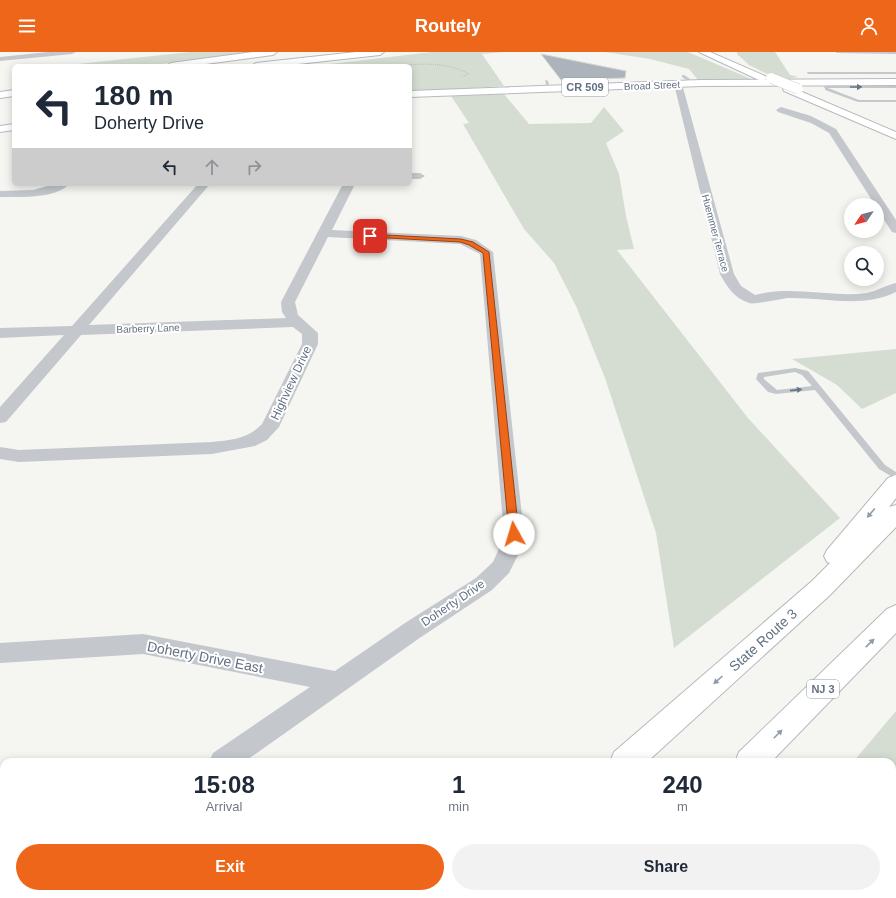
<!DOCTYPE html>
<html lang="en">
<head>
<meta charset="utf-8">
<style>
  body { margin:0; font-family:Arial,sans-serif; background:#f2f2f3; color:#1f2937; height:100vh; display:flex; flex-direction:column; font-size:15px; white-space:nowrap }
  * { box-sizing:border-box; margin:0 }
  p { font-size:13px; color:#747a83 }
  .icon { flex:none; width:22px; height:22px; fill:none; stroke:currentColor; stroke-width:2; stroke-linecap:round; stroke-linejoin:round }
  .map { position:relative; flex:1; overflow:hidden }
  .side { position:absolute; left:0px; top:706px; width:896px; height:140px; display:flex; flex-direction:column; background:#fff; border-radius:12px 12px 0 0; box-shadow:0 2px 10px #0003 }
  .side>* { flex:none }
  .banner { position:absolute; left:12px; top:12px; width:400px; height:122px; border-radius:6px; box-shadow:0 2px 10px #0003; background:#fff; color:#1f2937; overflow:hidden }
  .needle { width:26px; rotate:235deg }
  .fabs { position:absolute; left:844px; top:146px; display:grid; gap:8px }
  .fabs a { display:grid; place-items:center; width:40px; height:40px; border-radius:50%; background:#fff; box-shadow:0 2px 10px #0003; font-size:20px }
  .pin { position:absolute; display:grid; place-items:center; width:34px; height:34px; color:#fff; margin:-17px; border-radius:8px; box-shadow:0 2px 6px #0006 }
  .me { position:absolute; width:44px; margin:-22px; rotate:354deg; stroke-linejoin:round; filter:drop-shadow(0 0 3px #0008) }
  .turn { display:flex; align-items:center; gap:14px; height:84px; padding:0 16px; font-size:18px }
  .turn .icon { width:52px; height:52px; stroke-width:2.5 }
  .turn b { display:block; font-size:28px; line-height:34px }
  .lanes { display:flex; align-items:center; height:38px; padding:0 16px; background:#0003; justify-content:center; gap:20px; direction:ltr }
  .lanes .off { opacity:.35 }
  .eta { display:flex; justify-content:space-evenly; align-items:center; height:68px; text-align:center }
  .eta b { font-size:24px; font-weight:800; line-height:28px }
  .button { display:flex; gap:8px; margin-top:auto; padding:8px 16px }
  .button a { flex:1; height:46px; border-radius:24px; background:#ed661a; color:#fff; font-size:16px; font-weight:800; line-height:46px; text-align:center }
  .button a+a { background:#f2f2f3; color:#1f2937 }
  header { display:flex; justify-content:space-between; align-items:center; height:52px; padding:0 16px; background:#ed661a; color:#fff; font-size:18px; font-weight:800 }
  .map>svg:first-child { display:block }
  .green { fill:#d5ddd2 }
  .building { fill:#acb3ba; stroke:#d6d7d4 }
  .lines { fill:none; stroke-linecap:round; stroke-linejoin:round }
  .primary-casing { stroke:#b7babe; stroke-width:2 }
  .highway-casing { stroke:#b6b9bd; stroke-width:2 }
  .path { stroke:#bebfc2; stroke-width:1; stroke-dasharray:1 1; stroke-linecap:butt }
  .lane { fill:#c4c7cb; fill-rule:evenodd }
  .street { fill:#c4c7cb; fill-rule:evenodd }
  .primary { fill:#fff; fill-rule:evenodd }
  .highway { fill:#fff; fill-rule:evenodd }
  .highway-bridge-casing { stroke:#b6b9bd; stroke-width:11; stroke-linecap:butt }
  .highway-bridge { stroke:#fff; stroke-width:10 }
  .oneway { fill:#677588 }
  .oneway2 { fill:#919ca9 }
  .route { fill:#ed661a; stroke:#9a4211 }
  .labels { text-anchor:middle; stroke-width:4; stroke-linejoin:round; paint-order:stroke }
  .far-street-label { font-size:10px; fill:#627184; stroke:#fff }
  .shield { fill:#fff; stroke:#919ca9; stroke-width:1 }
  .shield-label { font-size:11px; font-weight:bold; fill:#627184 }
  .street-label { font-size:12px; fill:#627184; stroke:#fff }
  .near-street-label { font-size:14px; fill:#627184; stroke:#fff }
</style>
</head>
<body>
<header><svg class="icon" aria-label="menu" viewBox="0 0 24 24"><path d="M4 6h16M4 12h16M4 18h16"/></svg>Routely<svg class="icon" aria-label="person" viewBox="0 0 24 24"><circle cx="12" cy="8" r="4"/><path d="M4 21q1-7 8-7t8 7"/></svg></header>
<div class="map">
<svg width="896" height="846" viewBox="0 0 896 846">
  <rect width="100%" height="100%" fill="#f5f6f1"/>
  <path class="green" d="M190 0H252L147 14H59Z
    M432 0H504L482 2 504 34 410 40V14H312Z
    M605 0H688L756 29 698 28 689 17 650 7Z
    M737 0H775L790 23 799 25 779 28 749 13 737 2Z
    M504 42 529 72 591 71 604 55 624 79 606 91 619 122 626 164 634 197 617 198 748 366 840 466 674 596 656 481 605 326 576 254 554 211 524 177 463 72 469 71 451 44Z
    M896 297V341L862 357 837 333 792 307Z
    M896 659V846H891L888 842H892V710H853Z"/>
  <path class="building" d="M541 2 626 19 625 26 561 28Z"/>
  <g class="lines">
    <g class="primary-casing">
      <path id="primary" d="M896 27V33L701 34 410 45V39L701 28Z
        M14 72V78L0 80V74Z"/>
    </g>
    <g class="highway-casing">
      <path id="highway" d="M253 0H277L273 3 191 14H166L171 11Z
        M356 0H384L380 3 280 14H251L256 11Z
        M699 0H710L765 24 767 26 765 28H759Z
        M788 34 896 80V87L784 39 783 37Z
        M14 38V44L0 46V40Z
        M896 423V446L889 455 896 453V475L830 543 647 710H610L614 700 812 529 830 511 827 510 824 504 827 498 888 426Z
        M896 553V581L771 710H735L739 700 887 557Z
        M458 842H496L494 846H456Z
        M600 842H638L636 846H598Z"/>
    </g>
    <path class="path" d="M401 13C425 12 448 10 469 22L462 25"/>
    <path class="lane" d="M835 0H896V2L837 1Z
      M807 20H896V22H808Z
      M682 23H684L696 31 693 32 682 25Z
      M545 28 548 29 550 37 547 36Z
      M818 29H820L827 34H896V36H828L859 48H896V50H858L825 38V36L818 31Z
      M795 316 808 319 885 413 896 420V427L879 417 815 338 776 342 768 340 756 327 758 321ZM795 320 802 323 812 334 777 338 764 327V325Z"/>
    <path class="street" d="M48 0H76L72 2 0 9V5Z
      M678 29 682 32 734 222 741 234 755 243C793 233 829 246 867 241 877 239 886 233 896 231V240C861 257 825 245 788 246 780 247 753 253 749 251 734 246 727 235 720 222L674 32Z
      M781 55 811 64 836 77 896 168V181L892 180 890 177 877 157V153H875L829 81 811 71 778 60 776 58Z
      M410 121H420L425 124 420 127H410Z
      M54 132H69C57 147 17 145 0 145V139L33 138Z
      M198 132H210L89 273 286 266 282 260 281 250 343 132H355L332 178 461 184 476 188 493 200 524 482 520 499 509 521 492 538 421 585 244 710H209L213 701 310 635 143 602 0 611V591L143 582 335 619 405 571 476 526 493 510 498 499 504 482 480 202 460 192 328 185 295 250 298 263 318 281V292L279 375 267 388 255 394 212 402 19 410 0 407V395L19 398 212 390C232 388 248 387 262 372L302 292V282L293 275 81 283 6 370 0 371V355L64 283 0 286V276L72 274Z
      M11 842H46L44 846H10Z"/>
    <use href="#primary" class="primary"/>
    <use href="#highway" class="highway"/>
    <g class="highway-bridge-casing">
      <path id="highway-bridge" d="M771 26 798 37"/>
    </g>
    <use href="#highway-bridge" class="highway-bridge"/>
  </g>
  <defs><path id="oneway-solid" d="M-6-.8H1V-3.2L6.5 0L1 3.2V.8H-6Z"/></defs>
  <g class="oneway">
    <use href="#oneway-solid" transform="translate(856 35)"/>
    <use href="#oneway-solid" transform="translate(796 338) rotate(-6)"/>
  </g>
  <g class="oneway2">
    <use href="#oneway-solid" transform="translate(871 461) rotate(130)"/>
    <use href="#oneway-solid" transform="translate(870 591) rotate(-44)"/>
    <use href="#oneway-solid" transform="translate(718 628) rotate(138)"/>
    <use href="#oneway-solid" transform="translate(778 682) rotate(-45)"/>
  </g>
  <path class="route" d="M367 182 461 187 473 190 489 200 519 482 517 485 514 486 509 482 483 201 469 193 460 190 370 185 367 184Z"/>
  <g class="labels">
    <g class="far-street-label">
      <text transform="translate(652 33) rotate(-2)" y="4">Broad Street</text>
      <text transform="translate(716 181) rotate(75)" y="4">Huemmer Terrace</text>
      <text transform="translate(148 276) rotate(-2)" y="4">Barberry Lane</text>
    </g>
    <g class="shield">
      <rect x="562" y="26" width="46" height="18" rx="3"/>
      <rect x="807" y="628" width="32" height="18" rx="3"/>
    </g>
    <g class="shield-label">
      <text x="585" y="39">CR 509</text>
      <text x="823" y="641">NJ 3</text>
    </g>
    <g class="street-label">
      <text transform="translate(291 331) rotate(-65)" y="4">Highview Drive</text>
      <text transform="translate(453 551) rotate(-34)" y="4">Doherty Drive</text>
    </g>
    <g class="near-street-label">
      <text transform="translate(763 588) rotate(-42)" y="5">State Route 3</text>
      <text transform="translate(205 605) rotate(11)" y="5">Doherty Drive East</text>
    </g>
  </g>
</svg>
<div class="fabs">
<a><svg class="needle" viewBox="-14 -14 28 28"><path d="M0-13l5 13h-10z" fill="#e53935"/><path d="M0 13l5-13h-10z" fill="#747a83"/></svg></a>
<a><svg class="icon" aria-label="search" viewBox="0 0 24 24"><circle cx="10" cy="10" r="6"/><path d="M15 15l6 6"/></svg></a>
</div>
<div class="pin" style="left:370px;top:184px;background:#d93025"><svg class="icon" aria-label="arrive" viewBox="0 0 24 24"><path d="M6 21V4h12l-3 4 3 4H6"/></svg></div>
<svg class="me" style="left:514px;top:482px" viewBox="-20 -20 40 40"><circle r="19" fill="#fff"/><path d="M0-13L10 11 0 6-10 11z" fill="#ed661a"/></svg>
<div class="banner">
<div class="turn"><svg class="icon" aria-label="left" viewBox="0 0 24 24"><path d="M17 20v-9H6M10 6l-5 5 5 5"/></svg><div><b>180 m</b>Doherty Drive</div></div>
<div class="lanes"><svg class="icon" aria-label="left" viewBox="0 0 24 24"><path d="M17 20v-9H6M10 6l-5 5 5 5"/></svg><svg class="icon off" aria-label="ahead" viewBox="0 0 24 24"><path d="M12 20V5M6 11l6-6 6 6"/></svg><svg class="icon off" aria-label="right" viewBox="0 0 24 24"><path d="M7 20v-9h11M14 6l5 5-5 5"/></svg></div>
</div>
<section class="side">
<div class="eta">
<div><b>15:08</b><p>Arrival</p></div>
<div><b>1</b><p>min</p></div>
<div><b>240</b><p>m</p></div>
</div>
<div class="button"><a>Exit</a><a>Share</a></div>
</section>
</div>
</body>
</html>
